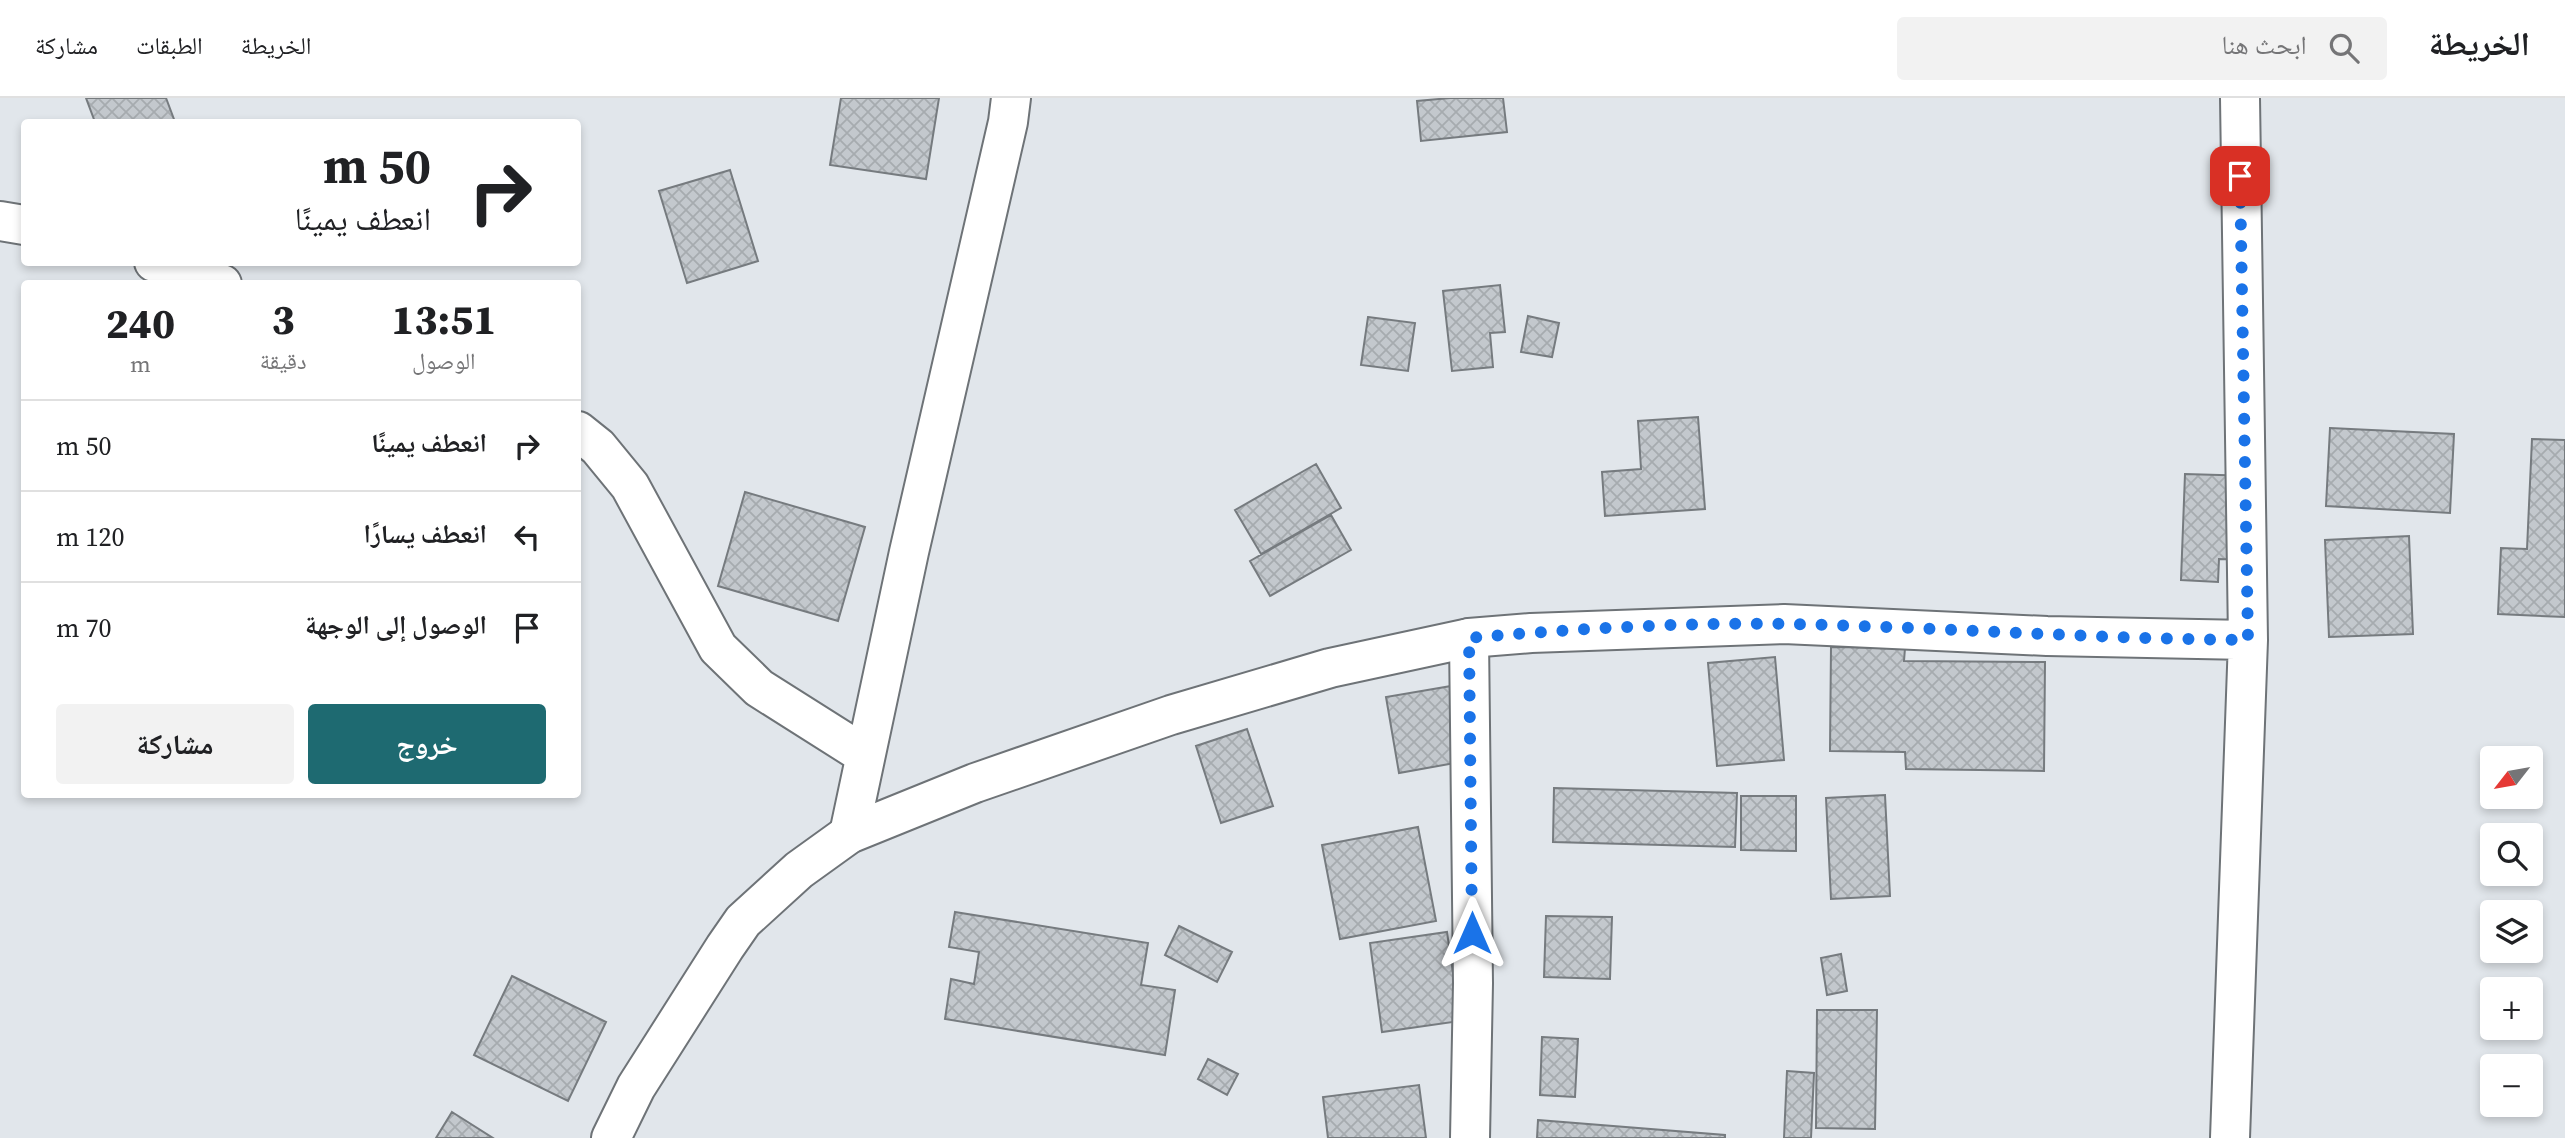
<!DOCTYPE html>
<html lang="ar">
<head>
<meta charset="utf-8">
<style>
  body { margin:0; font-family:"Source Serif 4","Noto Naskh Arabic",serif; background:#f2f2f2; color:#202124; direction:rtl; height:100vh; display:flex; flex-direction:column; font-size:26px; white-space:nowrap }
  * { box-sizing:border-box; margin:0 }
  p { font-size:23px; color:#757577 }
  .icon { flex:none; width:38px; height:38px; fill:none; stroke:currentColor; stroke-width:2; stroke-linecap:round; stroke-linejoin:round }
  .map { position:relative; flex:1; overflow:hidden; direction:ltr }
  .sheet { position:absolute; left:21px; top:182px; width:560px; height:518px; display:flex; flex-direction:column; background:#fff; border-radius:7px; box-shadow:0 4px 10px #0003; direction:rtl }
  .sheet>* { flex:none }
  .hud { position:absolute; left:21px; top:21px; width:560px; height:147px; border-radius:7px; box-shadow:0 4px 10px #0003; direction:rtl; background:#fff; color:#202124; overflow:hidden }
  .needle { width:46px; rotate:239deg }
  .fabs { position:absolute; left:2480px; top:648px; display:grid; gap:14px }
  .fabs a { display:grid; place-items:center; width:63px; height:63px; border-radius:7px; background:#fff; box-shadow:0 4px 10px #0003; font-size:35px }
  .pin { position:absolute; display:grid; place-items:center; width:60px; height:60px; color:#fff; margin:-30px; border-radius:14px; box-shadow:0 4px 10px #0006 }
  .me { position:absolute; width:77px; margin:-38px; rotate:0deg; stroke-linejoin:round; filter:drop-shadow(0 0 5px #0008) }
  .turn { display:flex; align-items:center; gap:24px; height:147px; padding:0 35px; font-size:32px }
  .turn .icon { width:91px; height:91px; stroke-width:2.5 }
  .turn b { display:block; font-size:49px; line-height:60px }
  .eta { display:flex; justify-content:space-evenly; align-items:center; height:119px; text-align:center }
  .eta b { font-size:42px; font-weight:800; line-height:49px }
  .button { display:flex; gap:14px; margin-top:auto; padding:14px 35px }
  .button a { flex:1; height:80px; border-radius:7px; background:#1e6a71; color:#fff; font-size:28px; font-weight:800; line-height:80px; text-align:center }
  .button a+a { background:#f2f2f2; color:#202124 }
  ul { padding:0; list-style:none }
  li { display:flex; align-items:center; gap:21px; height:91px; padding:0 35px; border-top:2px solid #e0e0e0 }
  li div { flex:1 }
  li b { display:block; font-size:26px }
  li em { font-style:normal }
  header { display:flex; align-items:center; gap:42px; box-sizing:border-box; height:98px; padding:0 35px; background:#fff; border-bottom:2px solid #e0e0e0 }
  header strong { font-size:33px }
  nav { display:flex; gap:38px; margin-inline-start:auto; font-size:24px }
  .search { width:490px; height:63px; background:#f2f2f2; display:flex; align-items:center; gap:18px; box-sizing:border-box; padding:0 24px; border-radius:7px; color:#757577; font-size:26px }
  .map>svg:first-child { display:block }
  .building { fill:url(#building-cross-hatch); stroke:#767b7f; stroke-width:2 }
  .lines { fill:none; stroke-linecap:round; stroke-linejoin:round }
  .minor-casing { stroke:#6e7377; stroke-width:42 }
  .tertiary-casing { stroke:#6e7377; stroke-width:42 }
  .minor { stroke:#fff; stroke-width:38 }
  .tertiary { stroke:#fff; stroke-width:38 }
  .route { stroke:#1a73e8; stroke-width:12; stroke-dasharray:0 21.6 }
</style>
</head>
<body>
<header>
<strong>الخريطة</strong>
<div class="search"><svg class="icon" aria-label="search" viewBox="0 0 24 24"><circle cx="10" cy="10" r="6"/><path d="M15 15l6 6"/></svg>ابحث هنا</div>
<nav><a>الخريطة</a><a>الطبقات</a><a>مشاركة</a></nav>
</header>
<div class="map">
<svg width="2565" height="1040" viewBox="0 0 2565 1040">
  <defs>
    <pattern id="building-cross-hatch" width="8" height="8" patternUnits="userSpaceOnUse" patternTransform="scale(1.75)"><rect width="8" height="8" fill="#c3c8cd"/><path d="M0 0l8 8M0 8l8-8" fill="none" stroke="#a6abaf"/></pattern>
  </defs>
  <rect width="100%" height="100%" fill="#e1e6eb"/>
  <path class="building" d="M86 0H166L175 24H95Z
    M841 0H939L926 81 830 67Z
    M1450 0H1503L1507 34 1421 43 1417 3Z
    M730 72 758 163 687 185 659 93Z
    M1500 187 1505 234 1490 235 1493 269 1452 273 1443 193Z
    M1528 218 1559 225 1552 259 1521 254Z
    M1368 219 1415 225 1408 273 1361 267Z
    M1698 319 1705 411 1605 418 1602 374 1641 371 1638 323Z
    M2330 330 2454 336 2450 415 2326 408Z
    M2532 341 2565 342V519L2498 516 2501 450 2527 451Z
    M1316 366 1341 410 1261 456 1235 412Z
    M2185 376 2253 378 2249 462 2219 461 2218 484 2181 482Z
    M745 394 865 429 838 523 718 488Z
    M1331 417 1351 452 1270 498 1250 463Z
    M2409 438 2413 536 2329 539 2325 442Z
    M1831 549 1905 550 1904 563 2045 564 2044 673 1906 671 1905 654 1830 653Z
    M1775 559 1784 662 1717 668 1708 565Z
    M1463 586 1477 661 1399 675 1386 599Z
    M1247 631 1273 708 1221 725 1196 648Z
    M1554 690 1737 695 1735 749 1553 744Z
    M1885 697 1890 798 1831 801 1826 700Z
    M1741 698H1796V753L1741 752Z
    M1418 729 1436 823 1340 841 1322 747Z
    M955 814 1148 845 1141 887 1175 892 1165 957 945 921 951 881 974 886 979 854 949 849Z
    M1546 818 1612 819 1610 881 1544 879Z
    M1179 828 1232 854 1217 884 1165 857Z
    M1447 834 1460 923 1382 934 1370 845Z
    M1841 856 1847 893 1827 897 1821 860Z
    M512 878 606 924 568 1003 474 957Z
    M1817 912H1877L1875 1031 1816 1030Z
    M1542 939 1578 941 1575 999 1540 997Z
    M1208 961 1238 976 1227 997 1198 981Z
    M1787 973 1814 975 1811 1040H1784Z
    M1419 987 1426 1040H1328L1323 999Z
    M452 1014 493 1040H436Z
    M1538 1022 1725 1037V1040H1537Z"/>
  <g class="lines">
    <g class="minor-casing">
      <path id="minor" d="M0 123 24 127
        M154 164 222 186
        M578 333 598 349 630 388 718 550 759 590 865 657
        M1469 540 1473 885 1470 1040
        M849 736 909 454 1008 24 1011 0"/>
    </g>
    <g class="tertiary-casing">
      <path id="tertiary" d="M2240 0 2248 542
        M611 1040 636 989 725 849 743 823 799 772 849 736 975 685 1171 617 1330 570 1469 540 1531 535 1784 526 2047 538 2248 542 2230 1040"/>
    </g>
    <use href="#minor" class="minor"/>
    <use href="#tertiary" class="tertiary"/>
  </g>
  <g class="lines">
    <path class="route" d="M1472 835 1469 540C1572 531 1684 524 1787 526 1941 529 2094 541 2248 542L2240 78"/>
  </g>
</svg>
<div class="fabs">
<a><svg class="needle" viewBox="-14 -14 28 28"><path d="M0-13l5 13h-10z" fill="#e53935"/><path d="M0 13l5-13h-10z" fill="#757577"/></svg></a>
<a><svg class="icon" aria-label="search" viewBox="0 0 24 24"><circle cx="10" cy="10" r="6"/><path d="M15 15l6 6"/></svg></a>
<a><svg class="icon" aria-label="layers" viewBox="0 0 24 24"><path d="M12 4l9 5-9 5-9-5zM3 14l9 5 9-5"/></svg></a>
<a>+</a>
<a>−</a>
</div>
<div class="pin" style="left:2240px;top:78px;background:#d93025"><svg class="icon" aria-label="arrive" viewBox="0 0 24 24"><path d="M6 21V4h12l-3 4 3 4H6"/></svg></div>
<svg class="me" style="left:1472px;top:835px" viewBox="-20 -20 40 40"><path d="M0-17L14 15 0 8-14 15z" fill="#1a73e8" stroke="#fff" stroke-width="4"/></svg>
<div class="hud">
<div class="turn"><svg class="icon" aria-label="right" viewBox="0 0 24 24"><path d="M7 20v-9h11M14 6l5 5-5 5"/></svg><div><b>50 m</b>انعطف يمينًا</div></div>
</div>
<section class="sheet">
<div class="eta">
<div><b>13:51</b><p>الوصول</p></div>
<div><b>3</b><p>دقيقة</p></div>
<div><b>240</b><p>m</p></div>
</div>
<ul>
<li><svg class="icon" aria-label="right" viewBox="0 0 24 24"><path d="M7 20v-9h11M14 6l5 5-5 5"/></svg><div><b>انعطف يمينًا</b></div><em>50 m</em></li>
<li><svg class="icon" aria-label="left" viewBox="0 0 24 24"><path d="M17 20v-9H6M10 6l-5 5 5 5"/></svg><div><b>انعطف يسارًا</b></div><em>120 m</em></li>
<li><svg class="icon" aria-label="arrive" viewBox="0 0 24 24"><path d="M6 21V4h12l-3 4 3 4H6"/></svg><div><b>الوصول إلى الوجهة</b></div><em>70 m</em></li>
</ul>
<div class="button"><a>خروج</a><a>مشاركة</a></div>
</section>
</div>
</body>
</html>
